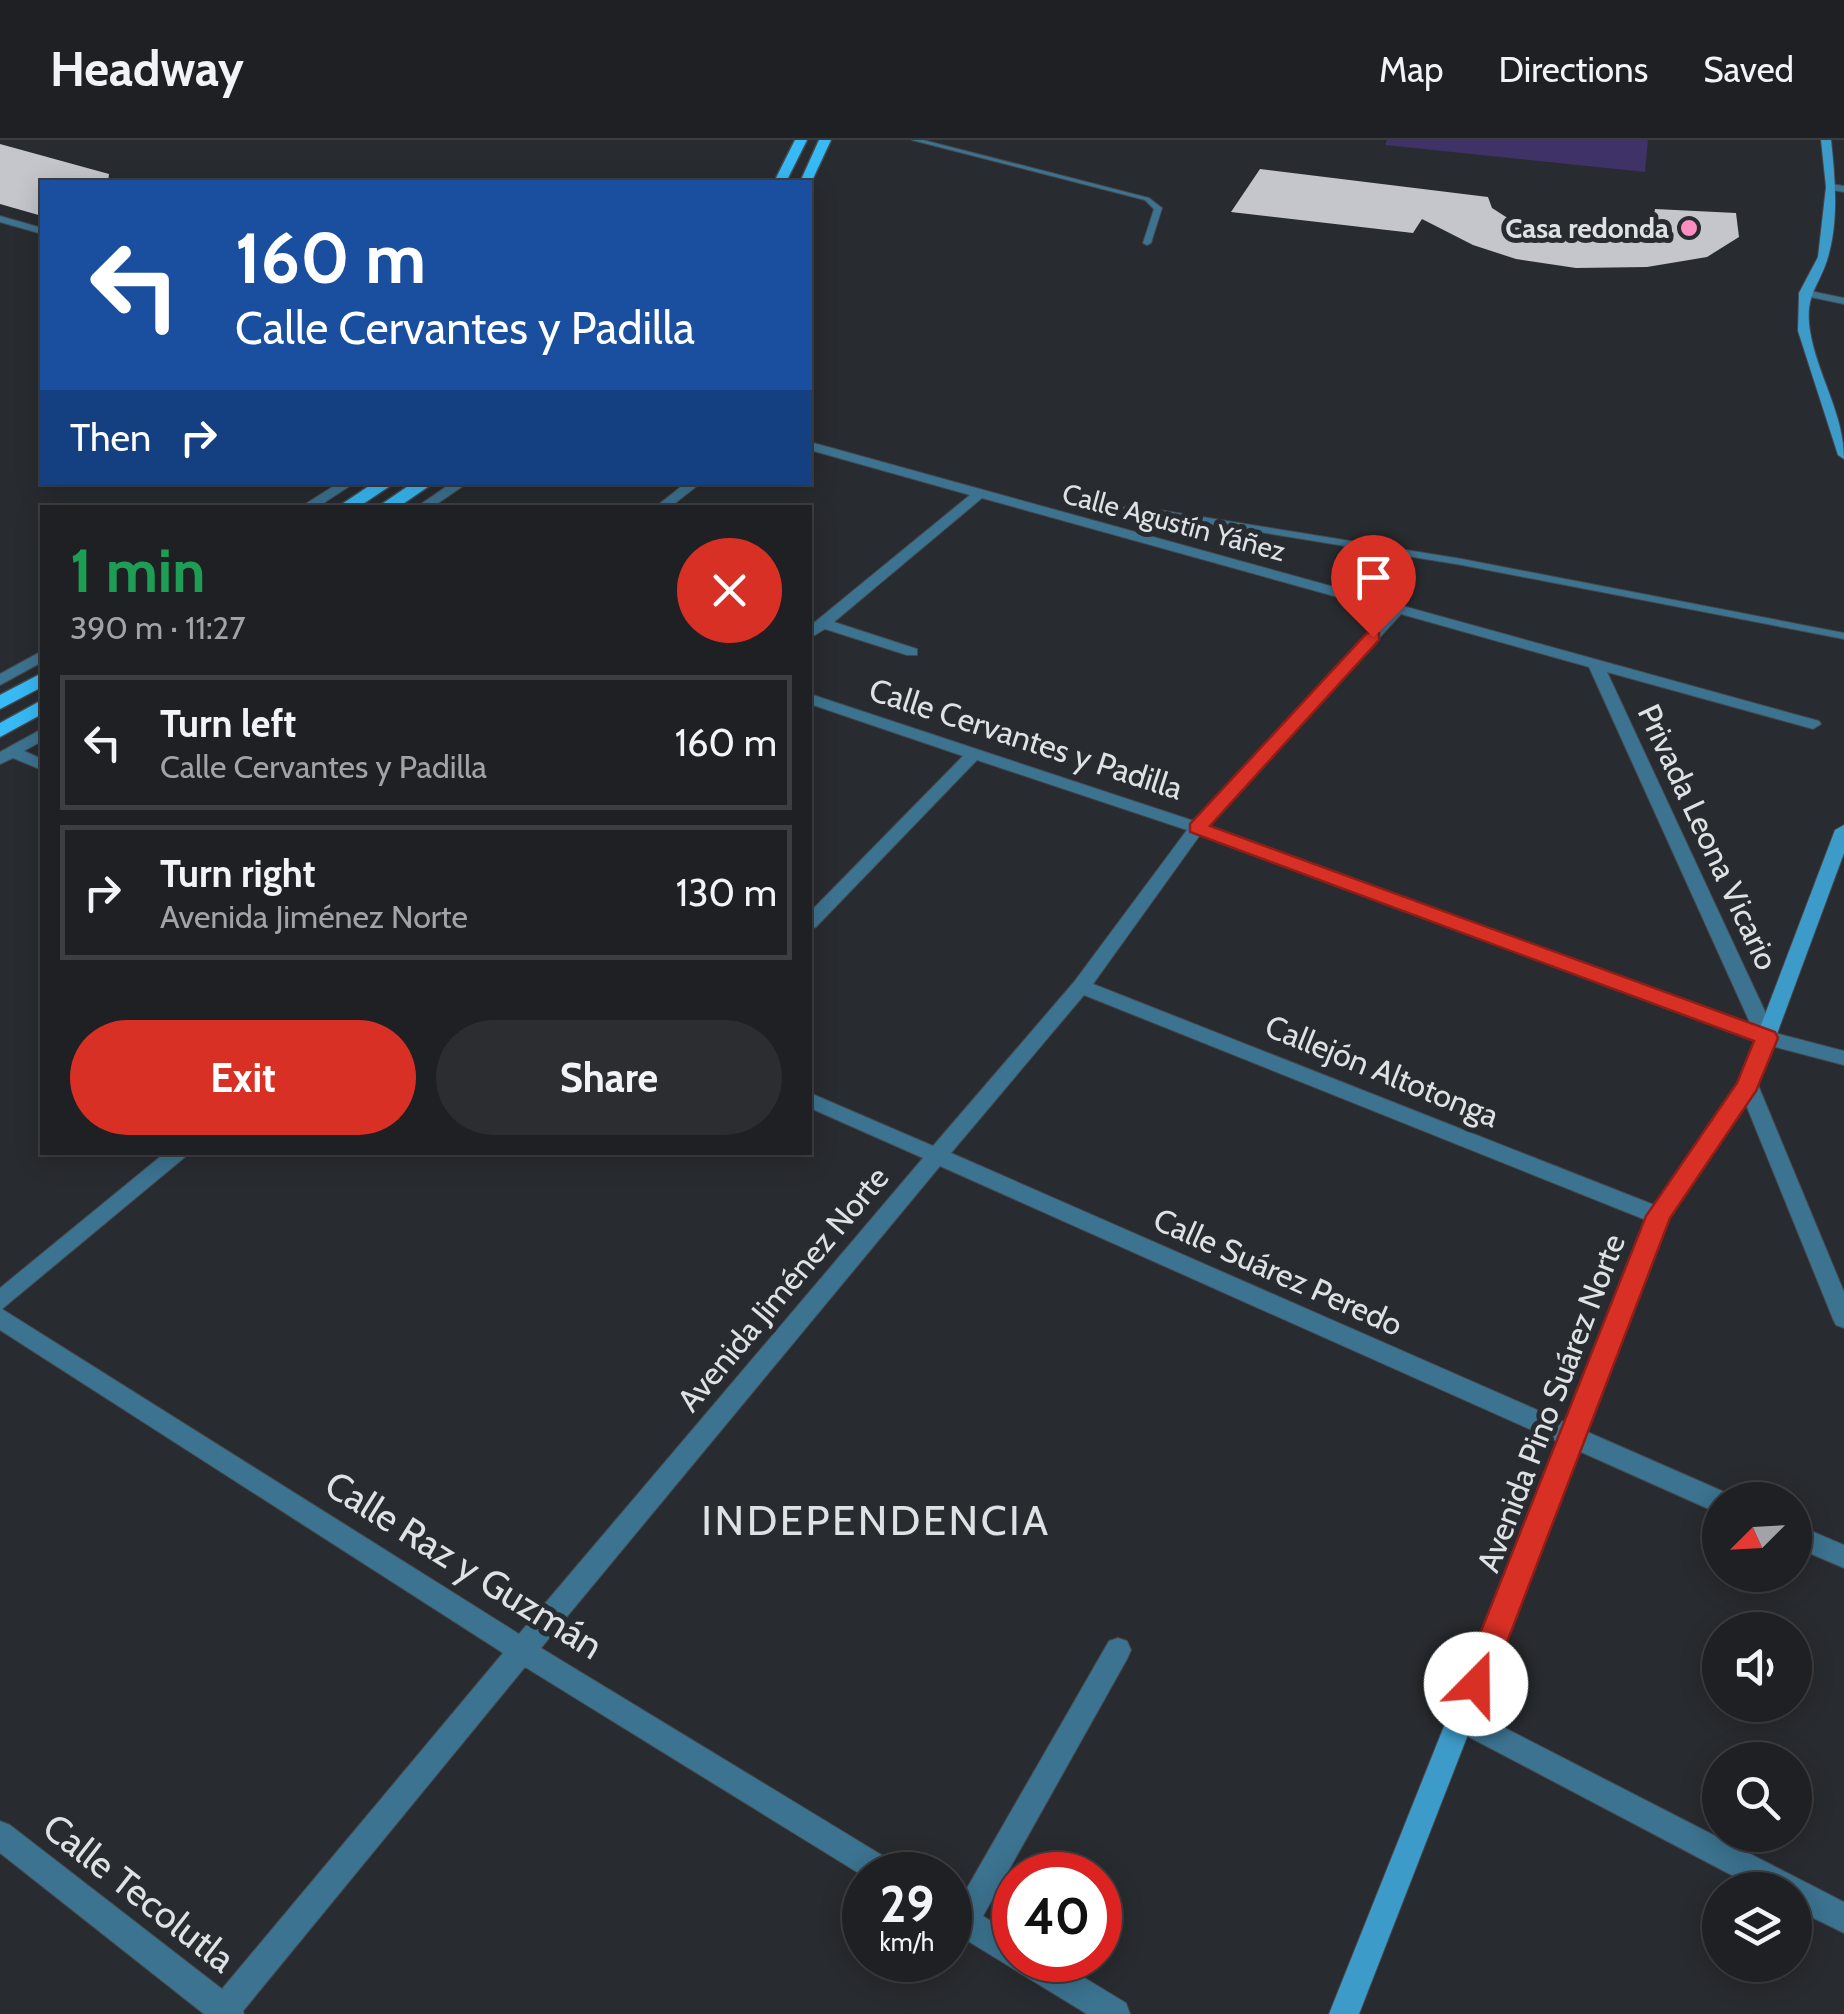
<!DOCTYPE html>
<html lang="en">
<head>
<meta charset="utf-8">
<style>
  body { margin:0; font-family:Cabin,sans-serif; background:#2b2d30; color:#f1f3f6; height:100vh; display:flex; flex-direction:column; font-size:38px; white-space:nowrap }
  * { box-sizing:border-box; margin:0 }
  p { font-size:32px; color:#a1a3a6 }
  .icon { flex:none; width:55px; height:55px; fill:none; stroke:currentColor; stroke-width:2; stroke-linecap:round; stroke-linejoin:round }
  .map { position:relative; flex:1; overflow:hidden }
  .side { position:absolute; left:40px; top:365px; width:772px; height:650px; display:flex; flex-direction:column; background:#1e2023; border-radius:0px; box-shadow:0 5px 25px #0003,0 0 0 2px #3c3e41 }
  .side>* { flex:none }
  .hud { position:absolute; left:40px; top:40px; width:772px; height:305px; border-radius:0px; box-shadow:0 5px 25px #0003,0 0 0 2px #3c3e41; background:#1a4fa0; color:#fff; overflow:hidden }
  .needle { width:65px; rotate:246deg }
  .buttons { position:absolute; left:1702px; top:1342px; display:grid; gap:20px }
  .buttons a { display:grid; place-items:center; width:110px; height:110px; border-radius:50%; background:#1e2023; box-shadow:0 5px 25px #0003,0 0 0 2px #3c3e41; font-size:50px }
  .speed { position:absolute; left:842px; top:1712px; display:flex; gap:20px; font-size:50px; font-weight:700; text-align:center }
  .speed>* { display:grid; place-content:center; width:130px; height:130px; border-radius:50%; background:#1e2023; box-shadow:0 5px 25px #0003,0 0 0 2px #3c3e41; line-height:1 }
  .speed small { font-size:25px; font-weight:400 }
  .speed .limit { border:15px solid #d22; background:#fff; color:#111 }
  .pin { position:absolute; display:grid; place-items:center; width:85px; height:85px; color:#fff; margin:-102px -42px; border-radius:50% 50% 50% 0; rotate:-45deg; box-shadow:0 0 10px #0007 }
  .pin .icon { rotate:45deg }
  .me { position:absolute; width:110px; margin:-55px; rotate:22deg; stroke-linejoin:round; filter:drop-shadow(0 0 8px #0008) }
  .turn { display:flex; align-items:center; gap:35px; height:210px; padding:0 30px; font-size:45px }
  .turn .icon { width:130px; height:130px; stroke-width:2.5 }
  .turn b { display:block; font-size:70px; line-height:85px }
  .then { display:flex; align-items:center; height:95px; padding:0 30px; background:#0003; gap:20px; font-size:38px }
  .round { display:grid; place-items:center; flex:none; width:105px; height:105px; border-radius:52px; background:#2b2d30 }
  .summary { display:flex; align-items:center; justify-content:space-between; height:170px; padding:0 30px }
  h1 { font-size:60px; font-weight:800; line-height:75px; color:#1e9e55 }
  .button { display:flex; gap:20px; margin-top:auto; padding:20px 30px }
  .button a { flex:1; height:115px; border-radius:60px; background:#d93025; color:#fff; font-size:40px; font-weight:800; line-height:115px; text-align:center }
  .button a+a { background:#2b2d30; color:#f1f3f6 }
  ul { padding:0; list-style:none }
  li { display:flex; align-items:center; gap:30px; height:135px; margin:0 20px 15px; padding:0 10px; border:5px solid #3c3e41; border-radius:0px }
  li div { flex:1 }
  li b { display:block; font-size:38px }
  li em { font-style:normal }
  header { display:flex; align-items:center; gap:60px; box-sizing:border-box; height:140px; padding:0 50px; background:#1e2023; border-bottom:2px solid #3c3e41 }
  header strong { font-size:48px }
  nav { display:flex; gap:55px; margin-inline-start:auto; font-size:35px }
  .map>svg:first-child { display:block }
  .green { fill:#3e3266 }
  .building { fill:#c4c6cc }
  .lines { fill:none; stroke-linecap:round; stroke-linejoin:round }
  .lane-casing { stroke:#45484c; stroke-width:2 }
  .street-casing { stroke:#45484c; stroke-width:2 }
  .secondary-casing { stroke:#45484c; stroke-width:2 }
  .primary-casing { stroke:#45484c; stroke-width:3 }
  .lane { fill:#3c7390; fill-rule:evenodd }
  .street { fill:#3c7390; fill-rule:evenodd }
  .secondary { fill:#3d9bc9; fill-rule:evenodd }
  .primary { fill:#37baf6; fill-rule:evenodd }
  .route { fill:#d93025; stroke:#8d1f18; stroke-width:2.5 }
  .poi-dot { fill:#fc8fc1; stroke:#282b2f; stroke-width:4 }
  .labels { text-anchor:middle; stroke-width:10; stroke-linejoin:round; paint-order:stroke }
  .far-poi-label { font-size:28px; font-weight:bold; fill:#dfe2e4; stroke:#282b2f; text-anchor:end }
  .far-street-label { font-size:28px; fill:#dfe2e4; stroke:#282b2f }
  .street-label { font-size:32px; fill:#dfe2e4; stroke:#282b2f }
  .near-street-label { font-size:38px; fill:#dfe2e4; stroke:#282b2f }
  .near-neighbourhood-label { font-size:42px; letter-spacing:2.5px; fill:#dfe2e4; stroke:#282b2f }
</style>
</head>
<body>
<header>
<strong>Headway</strong>
<nav><a>Map</a><a>Directions</a><a>Saved</a></nav>
</header>
<div class="map">
<svg width="1844" height="1874" viewBox="0 0 1844 1874">
  <rect width="100%" height="100%" fill="#282b2f"/>
  <path class="green" d="M1387 0H1648L1645 32 1385 5Z"/>
  <path class="building" d="M0 4 109 34 108 42H42V76L0 64Z
    M1260 29 1488 57 1492 68 1517 84 1552 94 1586 97 1640 88 1653 81 1655 69 1736 73 1739 97 1707 117 1647 127 1576 128 1516 119 1473 105 1422 79 1413 93 1231 72Z"/>
  <g class="lines">
    <g class="lane-casing">
      <path id="lane" d="M912 0H923L1149 58 1162 68 1151 103 1147 105 1143 103 1154 69 1145 60Z
        M1128 365 1462 419 1844 493V499L1462 425 1125 370 1123 368Z"/>
    </g>
    <g class="street-casing">
      <path id="street" d="M1831 44 1844 46V52L1827 49Z
        M0 76 42 88V94L0 82Z
        M1805 150 1844 158V164L1801 155 1799 153Z
        M810 302 1819 581 1821 584 1813 589 1607 532 1775 893 1844 911V925L1760 903 1200 695 1093 844 1667 1070 1670 1076 1667 1082H1651L1084 855 951 1013 1729 1354 1731 1360H1720V1373L1711 1370 940 1026 541 1508 898 1725 903 1735 865 1737 525 1527 243 1871 244 1874H204L0 1713V1681L10 1685 222 1849 503 1513 0 1190V1148L166 1012H191L2 1169 519 1494 923 1018 810 968V953L933 1006 1074 842 1187 690 977 620 816 787 810 789V772L963 616 810 564V554L1194 681 1388 471 982 358 834 482 917 509V515H907L825 489 810 498V486L970 355 810 310ZM1401 474 1589 527 1751 885 1208 686Z
        M340 342H356L316 368H299Z
        M453 342H469L431 368H415Z
        M687 342H702L669 368H654Z
        M42 511V522L0 545V534Z
        M42 589V601L24 611 42 619V630L13 618 0 624V612Z
        M1748 938 1758 945 1844 1152V1188L1836 1185 1833 1179 1738 945Z
        M1795 1384 1844 1405V1428L1795 1407Z
        M1118 1498 1127 1501 1131 1510 1127 1519 983 1776 1015 1796V1820H1055L1126 1863 1130 1874H1087L950 1790V1758L959 1762 1109 1501Z
        M1462 1566 1844 1762V1793L1795 1769V1750H1760L1452 1588 1448 1579 1452 1570Z"/>
    </g>
    <g class="secondary-casing">
      <path id="secondary" d="M1821 0H1831C1835 37 1839 80 1828 117 1820 146 1804 154 1810 191 1817 235 1844 273 1844 319L1838 315 1798 191 1799 153 1818 117 1826 47Z
        M1844 685V713L1758 945 1669 1079 1359 1874H1329L1648 1076 1739 943 1835 690Z"/>
    </g>
    <g class="primary-casing">
      <path id="primary" d="M795 0H807L786 42H774Z
        M819 0H831L810 45 800 42Z
        M375 342H396L357 368H336Z
        M414 342H435L397 368H376Z
        M42 533V547L0 569V555Z
        M42 560V574L0 597V583Z"/>
    </g>
    <use href="#lane" class="lane"/>
    <use href="#street" class="street"/>
    <use href="#secondary" class="secondary"/>
    <use href="#primary" class="primary"/>
  </g>
  <path class="route" d="M1373 492 1379 493V500L1210 686 1775 892 1778 898 1756 951 1670 1078 1491 1544 1486 1554 1476 1558 1465 1554 1460 1544 1646 1076 1737 943 1754 901 1190 692V684L1367 493Z"/>
  <circle class="poi-dot" cx="1689" cy="88" r="10"/>
  <g class="labels">
    <g class="far-poi-label">
      <text x="1669" y="98">Casa redonda</text>
    </g>
    <g class="far-street-label">
      <text transform="translate(1174 382) rotate(15)" y="10">Calle Agustín Yáñez</text>
    </g>
    <g class="street-label">
      <text transform="translate(1026 599) rotate(18)" y="11">Calle Cervantes y Padilla</text>
      <text transform="translate(1708 697) rotate(65)" y="11">Privada Leona Vicario</text>
      <text transform="translate(1382 931) rotate(22)" y="11">Callejón Altotonga</text>
      <text transform="translate(1278 1132) rotate(24)" y="11">Calle Suárez Peredo</text>
      <text transform="translate(783 1149) rotate(-50)" y="11">Avenida Jiménez Norte</text>
      <text transform="translate(1551 1263) rotate(-69)" y="11">Avenida Pino Suárez Norte</text>
    </g>
    <g class="near-street-label">
      <text transform="translate(464 1425) rotate(32)" y="13">Calle Raz y Guzmán</text>
      <text transform="translate(139 1753) rotate(38)" y="13">Calle Tecolutla</text>
    </g>
    <g class="near-neighbourhood-label">
      <text x="876" y="1395">INDEPENDENCIA</text>
    </g>
  </g>
</svg>
<div class="buttons">
<a><svg class="needle" viewBox="-14 -14 28 28"><path d="M0-13l5 13h-10z" fill="#e53935"/><path d="M0 13l5-13h-10z" fill="#a1a3a6"/></svg></a>
<a><svg class="icon" aria-label="sound" viewBox="0 0 24 24"><path d="M4 9h4l5-4v14l-5-4H4zM17 9q2 3 0 6"/></svg></a>
<a><svg class="icon" aria-label="search" viewBox="0 0 24 24"><circle cx="10" cy="10" r="6"/><path d="M15 15l6 6"/></svg></a>
<a><svg class="icon" aria-label="layers" viewBox="0 0 24 24"><path d="M12 4l9 5-9 5-9-5zM3 14l9 5 9-5"/></svg></a>
</div>
<div class="speed"><div>29<small>km/h</small></div><div class="limit">40</div></div>
<div class="pin" style="left:1373px;top:497px;background:#d93025"><svg class="icon" aria-label="arrive" viewBox="0 0 24 24"><path d="M6 21V4h12l-3 4 3 4H6"/></svg></div>
<svg class="me" style="left:1476px;top:1544px" viewBox="-20 -20 40 40"><circle r="19" fill="#fff"/><path d="M0-13L10 11 0 6-10 11z" fill="#d93025"/></svg>
<div class="hud">
<div class="turn"><svg class="icon" aria-label="left" viewBox="0 0 24 24"><path d="M17 20v-9H6M10 6l-5 5 5 5"/></svg><div><b>160 m</b>Calle Cervantes y Padilla</div></div>
<div class="then">Then<svg class="icon" aria-label="right" viewBox="0 0 24 24"><path d="M7 20v-9h11M14 6l5 5-5 5"/></svg></div>
</div>
<section class="side">
<div class="summary"><div><h1>1 min</h1><p>390 m · 11:27</p></div><a class="round" style="background:#d93025;color:#fff"><svg class="icon" aria-label="close" viewBox="0 0 24 24"><path d="M6 6l12 12M18 6L6 18"/></svg></a></div>
<ul>
<li><svg class="icon" aria-label="left" viewBox="0 0 24 24"><path d="M17 20v-9H6M10 6l-5 5 5 5"/></svg><div><b>Turn left</b><p>Calle Cervantes y Padilla</p></div><em>160 m</em></li>
<li><svg class="icon" aria-label="right" viewBox="0 0 24 24"><path d="M7 20v-9h11M14 6l5 5-5 5"/></svg><div><b>Turn right</b><p>Avenida Jiménez Norte</p></div><em>130 m</em></li>
</ul>
<div class="button"><a>Exit</a><a>Share</a></div>
</section>
</div>
</body>
</html>
